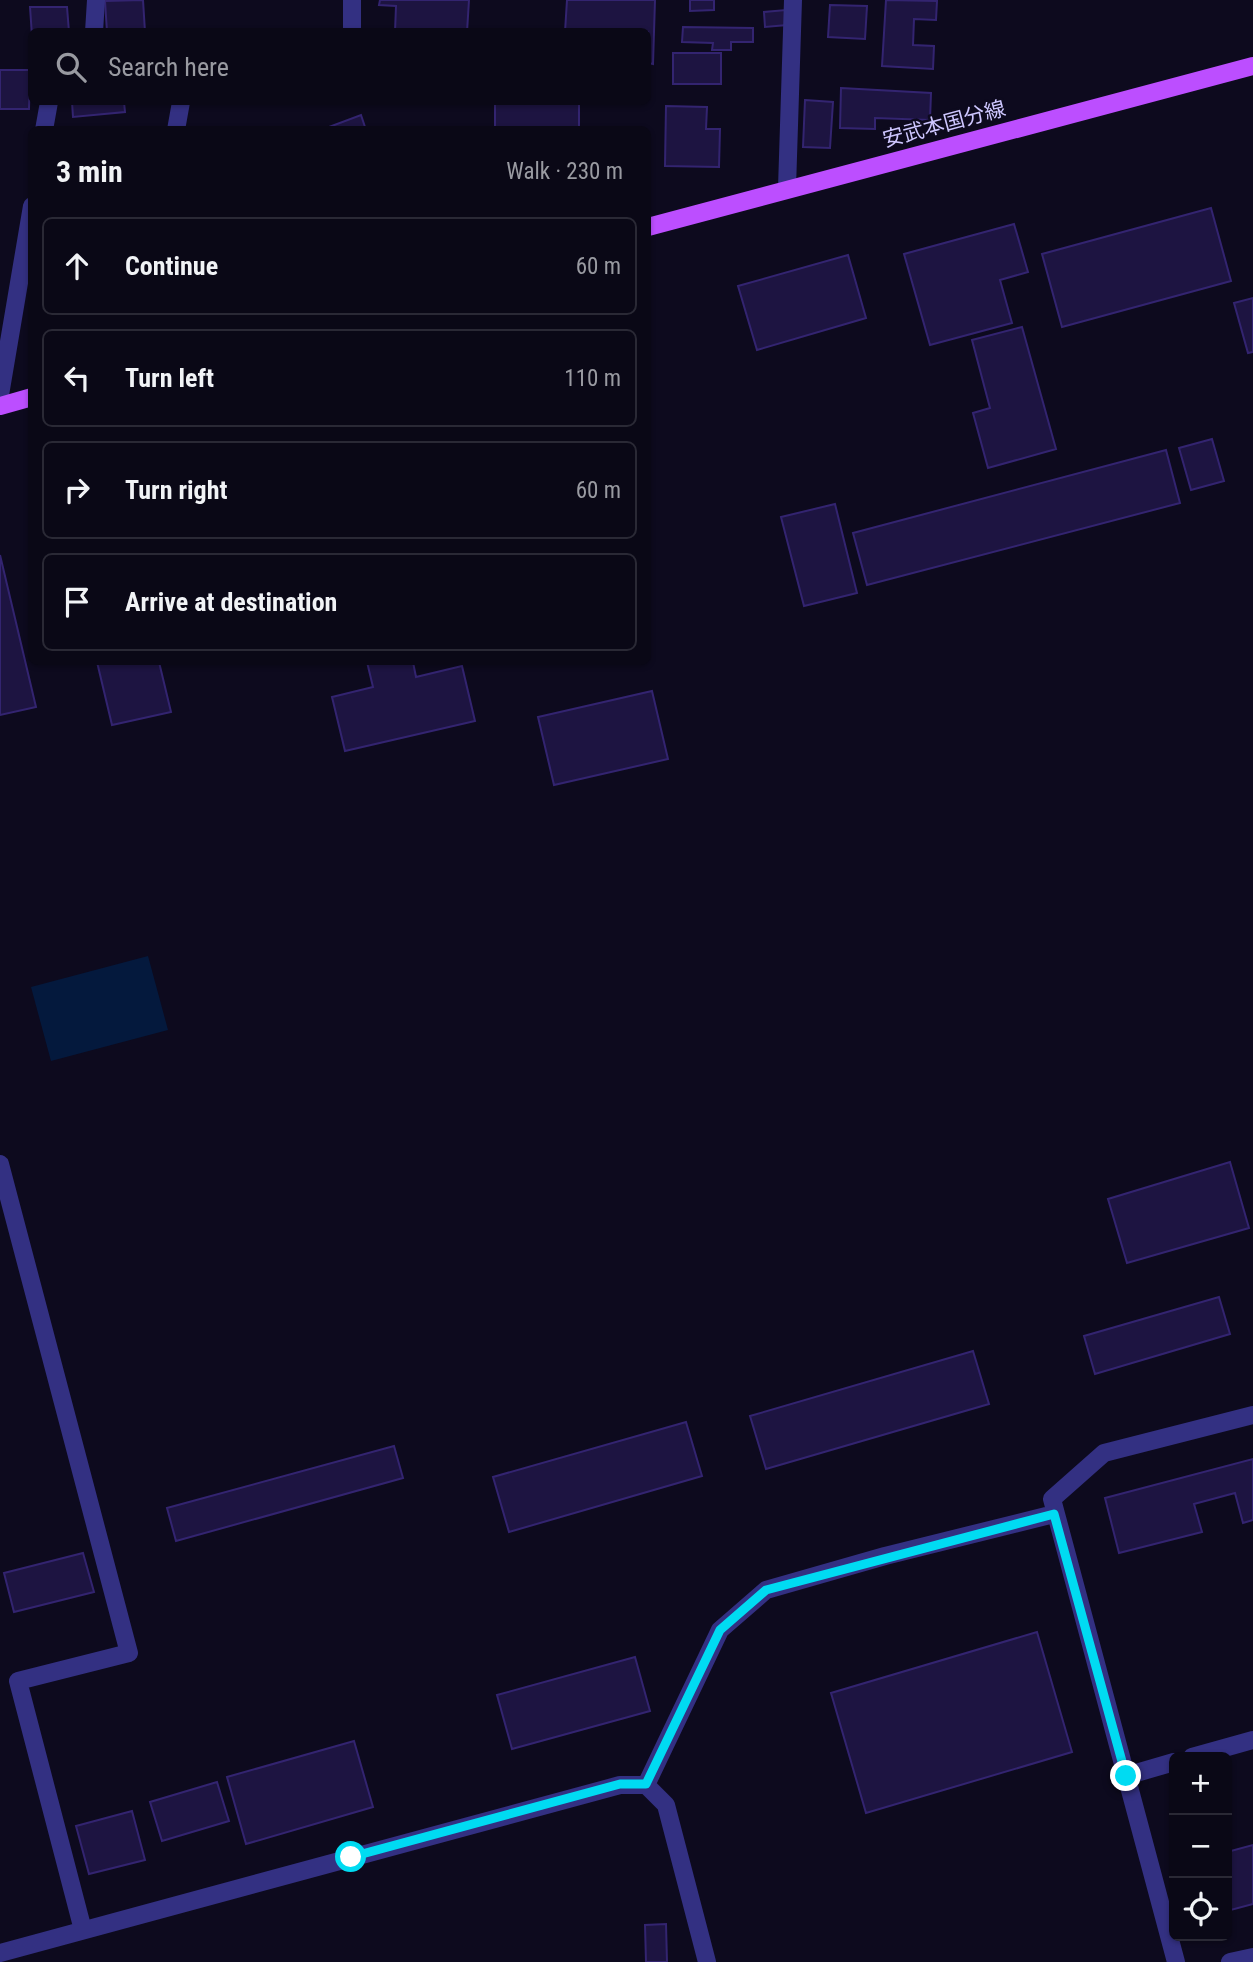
<!DOCTYPE html>
<html lang="en">
<head>
<meta charset="utf-8">
<style>
  body { margin:0; font-family:"Roboto Condensed","Noto Sans JP",sans-serif; background:#13111f; color:#f1f3f6 }
  .controls { position:absolute; right:21px; bottom:21px; display:grid; overflow:hidden; border-radius:10px; box-shadow:0 2px 5px #0004 }
  .controls button { width:63px; height:63px; display:grid; place-items:center; padding:0; border:0; border-bottom:2px solid #2a2935; background:#0a0816; color:#f1f3f6; font:35px sans-serif }
  .stop { position:absolute; width:21px; height:21px; margin:-16px; border:5px solid #00dbf2; border-radius:50%; background:#fff }
  .stop.end { background:#00dbf2; border-color:#fff; box-shadow:0 2px 7px #0008 }
  .list { margin:0; padding:0; list-style:none }
  h2 { display:flex; justify-content:space-between; align-items:center; height:91px; margin:0; padding:0 28px; font-size:30px }
  h2 small { font-size:23px; font-weight:400; color:#999aa1 }
  .list li { display:grid; grid-template-columns:46px 1fr auto; gap:21px; align-items:center; box-sizing:border-box; height:98px; margin:0 14px 14px; padding:0 14px; border:2px solid #2a2935; border-radius:10px }
  .list b { display:block; font-size:26px; white-space:nowrap }
  .list em { font-size:23px; font-style:normal; color:#999aa1 }
  .icon { flex:none; width:38px; height:38px; fill:none; stroke:currentColor; stroke-width:2; stroke-linecap:round; stroke-linejoin:round }
  .map { position:relative; flex:none; width:1253px; height:1962px; overflow:hidden }
  .search { position:absolute; background:#0a0816; box-shadow:0 2px 5px #0004; left:28px; top:28px; width:623px; height:77px; display:flex; align-items:center; gap:18px; box-sizing:border-box; padding:0 24px; border-radius:10px; color:#999aa1; font-size:26px }
  .panel { position:absolute; background:#0a0816; box-shadow:0 2px 5px #0004; left:28px; top:126px; width:623px; height:539px; border-radius:10px }
  .map>svg:first-child { display:block }
  .water { fill:#04193d }
  .building { fill:#1d1441; stroke:#332470; stroke-width:2 }
  .lines { fill:none; stroke-linecap:round; stroke-linejoin:round }
  .minor { stroke:#333082; stroke-width:18 }
  .major { stroke:#bc4eff; stroke-width:18 }
  .route { stroke:#00dbf2; stroke-width:9 }
  .labels { text-anchor:middle; stroke-width:5; stroke-linejoin:round; paint-order:stroke }
  .street-label { font-size:21px; fill:#cec7ff; stroke:#0d0a1e }
</style>
</head>
<body>
<div class="map">
<svg width="1253" height="1962" viewBox="0 0 1253 1962">
  <rect width="100%" height="100%" fill="#0d0a1e"/>
  <path class="water" d="M148 956 168 1030 51 1061 31 987Z"/>
  <path class="building" d="M143 0 145 32H107L105 1Z
    M380 0H469L467 32H395L396 6 379 5Z
    M567 0H655L653 64 648 63V32H565Z
    M690 0H714V10L690 11Z
    M886 0 937 1 936 20 914 19 913 45 934 46 933 69 882 66Z
    M830 5 867 6 865 39 828 37Z
    M30 7H67L69 32H32V36Z
    M786 10 787 25 765 27 764 12Z
    M683 27 753 28V42H731V50H712L713 43 682 42Z
    M673 53H721V84H673Z
    M0 70H30L29 109H0Z
    M841 88 931 93 930 120 875 118V129L840 128Z
    M805 100 833 102 830 148 803 147Z
    M72 102H124L125 112 73 117Z
    M495 103H579V130H495Z
    M666 106 707 107 706 129H720L719 167 665 166Z
    M361 115 366 130H321Z
    M1211 208 1231 281 1062 327 1042 254Z
    M1014 224 1028 272 1000 280 1012 323 930 345 904 254Z
    M848 255 866 318 757 350 738 286Z
    M1253 298V352L1248 353 1234 303Z
    M1022 327 1056 449 988 468 973 413 990 408 972 340Z
    M1212 439 1224 481 1191 490 1179 448Z
    M1166 450 1180 503 867 585 853 533Z
    M835 504 857 593 804 606 781 517Z
    M0 555 36 707 0 715Z
    M97 662H159L171 712 112 725Z
    M367 662H413L416 677 462 666 475 721 345 751 332 697 373 687Z
    M652 691 668 759 554 785 538 717Z
    M1230 1162 1249 1228 1127 1263 1108 1199Z
    M1219 1297 1230 1334 1095 1374 1084 1336Z
    M973 1351 989 1404 766 1469 750 1416Z
    M686 1422 702 1476 509 1532 493 1477Z
    M394 1446 403 1478 176 1541 167 1508Z
    M1253 1459V1520L1243 1523 1235 1493 1194 1504 1202 1532 1119 1553 1105 1498Z
    M83 1553 94 1592 14 1612 4 1573Z
    M1037 1632 1072 1752 866 1813 831 1693Z
    M635 1657 650 1711 512 1749 497 1695Z
    M354 1741 373 1807 246 1844 227 1777Z
    M217 1782 229 1821 162 1841 150 1802Z
    M132 1811 145 1860 89 1874 76 1826Z
    M1253 1845V1904L1227 1911V1852Z
    M666 1924 667 1962H646L645 1925Z"/>
  <g class="lines">
    <path class="minor" d="M352 0V32
      M94 32 96 0
      M44 130 49 102
      M176 130 181 102
      M787 188 793 0
      M0 395 32 206
      M0 1164 129 1653 18 1681 83 1930
      M1192 1757 1253 1740
      M1126 1776 1174 1762
      M646 1785 720 1630 766 1590 885 1556 1054 1514
      M0 1953 620 1785H646L666 1805 707 1962
      M1176 1962 1052 1499 1104 1453 1253 1415
      M1230 1962 1253 1957"/>
    <path class="major" d="M648 227 1253 66
      M0 406 32 397"/>
  </g>
  <g class="lines">
    <path class="route" d="M351 1857 620 1784H646L720 1630 766 1590 1054 1514 1126 1776"/>
  </g>
  <g class="labels">
    <g class="street-label">
      <text transform="translate(944 124) rotate(-15)" y="7">安武本国分線</text>
    </g>
  </g>
</svg>
<div class="controls">
<button>+</button>
<button>−</button>
<button><svg class="icon" aria-label="locate" viewBox="0 0 24 24"><circle cx="12" cy="12" r="6"/><path d="M12 2v4M12 18v4M2 12h4M18 12h4"/></svg></button>
</div>
<div class="stop" style="left:351px;top:1857px"></div>
<div class="stop end" style="left:1126px;top:1776px"></div>
<div class="search"><svg class="icon" aria-label="search" viewBox="0 0 24 24"><circle cx="10" cy="10" r="6"/><path d="M15 15l6 6"/></svg>Search here</div>
<section class="panel">
<h2>3 min<small>Walk · 230 m</small></h2>
<ul class="list">
<li><svg class="icon" aria-label="ahead" viewBox="0 0 24 24"><path d="M12 20V5M6 11l6-6 6 6"/></svg><div><b>Continue</b></div><em>60 m</em></li>
<li><svg class="icon" aria-label="left" viewBox="0 0 24 24"><path d="M17 20v-9H6M10 6l-5 5 5 5"/></svg><div><b>Turn left</b></div><em>110 m</em></li>
<li><svg class="icon" aria-label="right" viewBox="0 0 24 24"><path d="M7 20v-9h11M14 6l5 5-5 5"/></svg><div><b>Turn right</b></div><em>60 m</em></li>
<li><svg class="icon" aria-label="arrive" viewBox="0 0 24 24"><path d="M6 21V4h12l-3 4 3 4H6"/></svg><div><b>Arrive at destination</b></div></li>
</ul>
</section>
</div>
</body>
</html>
